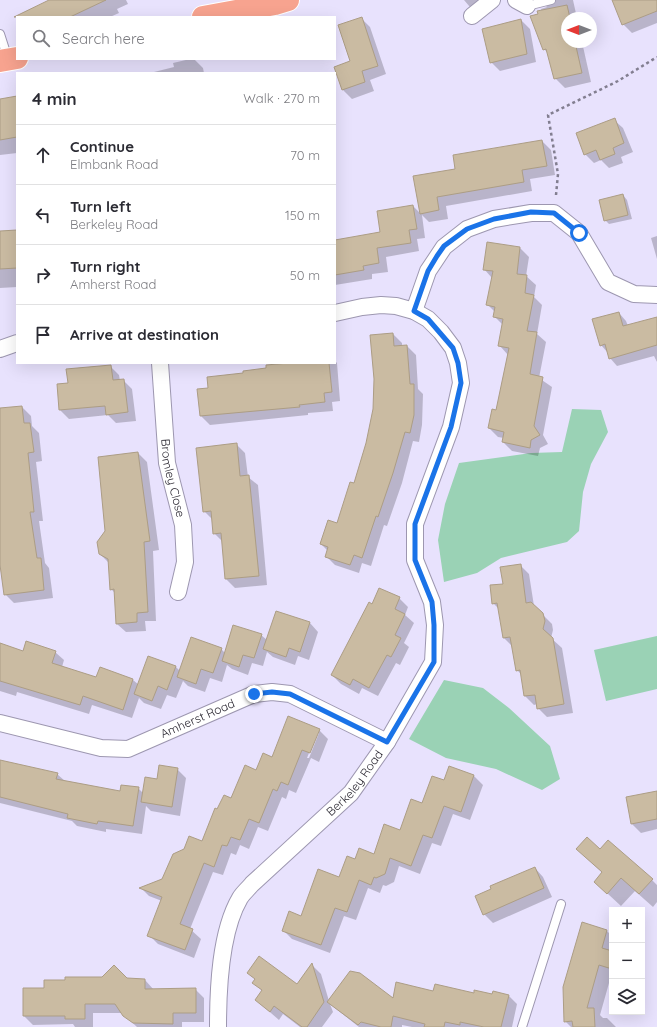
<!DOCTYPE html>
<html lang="en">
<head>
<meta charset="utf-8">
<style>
  body { margin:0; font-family:Quicksand,sans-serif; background:#f2f2f3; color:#2b2b33 }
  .controls { position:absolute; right:12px; bottom:12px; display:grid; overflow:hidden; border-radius:0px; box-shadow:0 4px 16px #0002 }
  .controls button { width:36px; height:36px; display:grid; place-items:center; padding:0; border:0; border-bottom:1px solid #e1e1e2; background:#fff; color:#2b2b33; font:20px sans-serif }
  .compass { position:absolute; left:561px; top:12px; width:36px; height:36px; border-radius:50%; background:#fff; box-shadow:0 4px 16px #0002; rotate:270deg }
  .stop { position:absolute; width:12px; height:12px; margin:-9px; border:3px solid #1a73e8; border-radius:50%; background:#fff }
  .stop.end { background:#1a73e8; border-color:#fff; box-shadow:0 1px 4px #0008 }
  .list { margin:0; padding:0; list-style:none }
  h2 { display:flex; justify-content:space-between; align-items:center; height:52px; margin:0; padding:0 16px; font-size:17px }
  h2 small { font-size:13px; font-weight:400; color:#7c7c81 }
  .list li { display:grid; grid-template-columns:26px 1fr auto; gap:12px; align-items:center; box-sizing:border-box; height:60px; padding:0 16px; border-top:1px solid #e1e1e2 }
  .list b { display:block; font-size:15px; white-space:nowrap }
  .list p { margin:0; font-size:13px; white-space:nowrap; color:#7c7c81 }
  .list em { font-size:13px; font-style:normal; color:#7c7c81 }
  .icon { flex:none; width:22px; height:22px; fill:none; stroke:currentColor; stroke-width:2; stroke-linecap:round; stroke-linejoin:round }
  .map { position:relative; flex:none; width:657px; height:1027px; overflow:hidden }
  .search { position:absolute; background:#fff; box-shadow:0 4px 16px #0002; left:16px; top:16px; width:320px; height:44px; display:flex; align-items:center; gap:10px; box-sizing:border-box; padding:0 14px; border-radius:0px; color:#7c7c81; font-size:15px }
  .panel { position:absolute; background:#fff; box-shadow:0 4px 16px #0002; left:16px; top:72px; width:320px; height:292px; border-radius:0px }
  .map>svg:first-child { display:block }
  .green { fill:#9ad2b5 }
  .shadow { fill:#0003; fill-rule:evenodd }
  .building { fill:#cabba2; stroke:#ac9d85 }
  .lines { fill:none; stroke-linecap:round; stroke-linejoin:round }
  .service-casing { stroke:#9d97b0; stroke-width:10 }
  .minor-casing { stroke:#9d97b0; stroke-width:18 }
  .primary-casing { stroke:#fff; stroke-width:24 }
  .path { stroke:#827e90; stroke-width:2.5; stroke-dasharray:3 3; stroke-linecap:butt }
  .service { stroke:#fff; stroke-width:8 }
  .minor { stroke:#fff; stroke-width:16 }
  .primary { stroke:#f7a38f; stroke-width:22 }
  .route { stroke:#1a73e8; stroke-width:5 }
  .labels { text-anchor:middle; stroke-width:3; stroke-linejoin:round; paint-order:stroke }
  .street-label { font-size:12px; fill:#2b2832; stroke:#fff }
</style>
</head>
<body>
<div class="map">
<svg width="657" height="1027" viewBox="0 0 657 1027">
  <rect width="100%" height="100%" fill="#e8e2fd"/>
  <path class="green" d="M572 409 601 410 608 432 591 464 583 492 579 531 567 542 501 558 477 573 444 582 438 540 445 504 459 463 531 453 562 452Z
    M657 636V689L606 701 594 650Z
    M444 680 483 688 509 708 550 746 560 779 542 790 496 769 446 758 409 739Z"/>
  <path class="shadow" d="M52 0H126L128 4 117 9 119 13 110 17H25Z
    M464 0H485L475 13Z
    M540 0H573L577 18H567V42H582L591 82 565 88 555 78 548 53 544 49 539 15 542 12 541 9 547 7Z
    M619 0H657V23L632 33 623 24Z
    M361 18 370 27 386 74 370 80 374 91 352 99 343 90 336 67 352 62Z
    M521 20 530 29 536 62 500 71 491 62Z
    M190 59H194L203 68 204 73H150L174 67 173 63Z
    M17 97V153L0 155V102Z
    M614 120 623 128 633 152 621 157 623 163 609 168 601 160 594 163 585 154Z
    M542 141 551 150 555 175 530 179 532 191 446 206 448 219 429 222 422 215 425 238 417 239 419 251 386 257 388 272 372 274V279L335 285V241L381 233 413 206 420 213 456 169Z
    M623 195 627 200 632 219 609 224 605 220Z
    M17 231V287L0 288V232Z
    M657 236V259L651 238Z
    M487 243 520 248 529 257 526 276 536 285 534 297 542 305 537 334 546 342 539 378 552 387 543 435 548 444 540 448 538 456 512 451 503 442 504 438 498 437 489 428 496 411 508 355 500 346 503 325 494 316 495 312 487 304 492 278 484 269Z
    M619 313 626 321 628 326 657 318V362L654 356 617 366 610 358 608 353 601 345Z
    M393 334 402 343V347L407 346 416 355 418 389 423 394 422 425 419 442 413 441 402 483 387 526 384 525 371 566 362 563 359 573 335 565 326 556 328 551 321 544 337 524 354 484 367 443Z
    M335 361 337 363 340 401 332 402 333 411 308 413V415L210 425 201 416 209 389 245 374 299 363H335Z
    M110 366 119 375 120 381 123 380 132 389 136 421 116 423 108 415 69 419 60 410 58 385 69 384Z
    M22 407 31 416 32 426 39 433 42 461 36 462 43 521H39L45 563 49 568 53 598 14 603 5 594 0 558V409Z
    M236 444 245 453 248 477 258 485 267 585 235 588 226 579 223 542 214 533 213 520 204 511Z
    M138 453 147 462 159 550 153 551 156 621H145L146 631 126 632 117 624 115 593 111 589 109 563 100 554 106 531Z
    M520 565 529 574 534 606 552 624 553 630 551 638 562 648 573 713 547 717 538 708 537 704 534 705 525 696 522 675 517 670 513 647 504 638 499 609 493 603 504 585Z
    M399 598 408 607 405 615 414 623 404 643 409 647 400 665 396 663 378 696 362 688 359 694 341 684 332 675 372 605Z
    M310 623 318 632 309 660 298 656 295 665 273 657 267 652 263 666 252 663 248 675 232 669 227 665 222 682 210 678 205 692 188 686 183 681 176 698 167 695 161 709 144 703 139 698 132 718 92 705 89 714 17 692 16 696 0 691V645L24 653 55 652 64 660 62 667 97 678 100 668 133 680 139 685 176 667 181 672 221 649 225 653 261 635 267 640Z
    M319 730 328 739 319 762 311 758 296 793 289 790 286 799 282 797 268 831 258 827 249 849 240 845 236 855 231 853 223 875 213 872 190 929 201 939 194 958 158 944 149 935 162 901 149 896 141 888 163 879 202 843 218 811 257 771 273 758ZM317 733H319L309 758H307Z
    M0 761 57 774 65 781 121 792 138 788 143 793 158 780 177 769 186 778 180 816 151 811 146 806 142 834 106 829V832L77 826 72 821 0 803Z
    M450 767 474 776 483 785 470 820 453 814 441 846 432 843 420 874 399 866 394 882 386 886 383 885 380 893 368 888 356 920 344 916 330 953 292 939 283 930 302 917 355 861 374 855 400 831 445 782Z
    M657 792V829L641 833 632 824Z
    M577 849 600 850 652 880 657 885V902L653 907 635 891 621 906 595 882 603 873Z
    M535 868 543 877 552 897 493 923 484 914Z
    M607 931 612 936V977L611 976 600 1015 603 1018H607L616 1027H571L565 1021Z
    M312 965 321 974 329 1001 394 999 434 992 508 995 517 1004 512 1027H412L402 1025V1027H359L330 1004 333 1012 322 1027H300L283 1014 279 1020 256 1000 262 991 254 982 256 980 248 972 297 986Z
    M127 979 145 980 154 990 195 989 204 998V1022H182V1027H137L122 1013H93V1027H75L73 1024 33 1025 24 1016 45 988Z"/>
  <path class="building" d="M49 0H106L70 17H14Z
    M612 0H657V11L622 25Z
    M567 5 570 18H567V42H575L582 73 554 79 546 49 543 50 530 16 538 14 537 11Z
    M362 17 378 66 362 71 365 82 342 90 334 67 350 61 338 25Z
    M521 19 527 54 490 63 482 29Z
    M17 96V137L0 140V99Z
    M615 118 624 143 613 148 615 154 600 160 596 150 584 155 576 133Z
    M542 140 547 166 522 170 524 182 437 197 439 210 420 214 413 176 455 169 453 155Z
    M623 194 628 215 604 221 599 200Z
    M413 205 417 229 409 230 411 243 377 248 379 263 363 266 364 270 335 275V240L380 232 377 211Z
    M17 230V268L0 269V231Z
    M487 242 520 247 517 274 527 275 525 293 534 295 527 331 537 332 530 374 543 377 534 426 540 435 531 440 530 448 502 442 504 432 488 428 492 409 496 410 509 348 498 346 503 319 493 317 495 307 486 305 493 271 483 270Z
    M619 312 623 326 657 317V345L609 359 605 344 600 346 592 319Z
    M393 333 394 346 407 345 410 384H414V415L410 433 405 432 393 473 378 517 376 516 362 558 354 555 350 565 325 557 328 547 320 544 328 520 337 523 350 482 354 483 366 443 373 409 374 379 370 335Z
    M289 363H329L332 392 324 393 325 402 299 405 300 407 200 416 197 389 208 388 207 377 243 373V371L266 368V365Z
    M111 365 113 380 124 379 128 412 106 415 105 406 59 410 57 384 68 383 66 369Z
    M22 406 24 423H30L34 452 28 453 34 512H30L37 558H41L44 590 4 595 0 565V408Z
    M237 443 240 476 249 475 259 576 225 579 221 533 213 534 211 511 203 512 196 448Z
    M138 452 150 541 144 542 148 612 137 613V622L116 624 114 589 110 590 108 559 99 554 97 542 105 531 98 457Z
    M521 564 526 603 531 602 543 613 545 621 543 629 553 638 564 704 537 709 535 695 524 696 520 670 516 671 510 637 503 638 497 603 492 604 490 585 503 584 500 567Z
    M379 588 400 597 395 609 405 614 395 635 401 638 391 657 387 655 369 688 353 679 350 685 331 675 369 602 372 604Z
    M276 611 310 622 300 652 289 648 286 657 263 649Z
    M233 625 262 634 254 658 243 655 239 667 222 661Z
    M191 637 222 648 213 673 201 669 196 684 177 677Z
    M26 641 56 651 52 663 96 677 100 667 133 679 123 710 83 696 80 705 0 681V643L23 651Z
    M148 656 176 666 167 690 158 686 152 701 134 694Z
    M288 716 320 729 310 753 302 750 288 785 281 782 277 791 273 789 259 823 249 819 240 840 231 837 227 846 222 845 214 867 204 863 180 924 193 929 185 950 147 936 162 897 139 888 162 879 173 854 184 849 189 836 202 841 215 808 217 809 224 795 231 798 245 765 256 770 263 753 272 757Z
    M0 760 58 773 56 779 120 791 121 785 139 787 133 826 98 821 97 824 67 818 68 814 0 797Z
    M159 765 178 768 172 807 141 802 145 777 157 779Z
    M449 766 474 775 461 812 444 806 432 838 423 835 411 866 390 858 385 874 376 878 374 877 371 885 359 880 347 912 335 908 321 945 282 931 289 911 301 916 318 869 339 877 347 856 355 859 359 848 374 854 384 824 400 830 411 799 422 803 432 776 444 780Z
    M657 791V819L631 824 626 797Z
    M587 837 600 849 608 840 653 879 639 894 621 878 607 894 594 882 602 872 576 849Z
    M535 867 544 888 483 915 475 896 491 889 490 886Z
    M582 922 607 930 602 948 612 951V969L599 965 587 1008H594L595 1027H573L572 1021 564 1022 563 987Z
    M259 956 297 984 312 963 324 1002 307 1027H302L274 1006 270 1012 255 1000 262 990 252 983 255 979 247 973Z
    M114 965 127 978 145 979V989L196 988V1013H173V1024L133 1023 123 1016 115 1004H85V1019H65V1016H23V988H44V980H65V977H102Z
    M350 971 360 973 393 998 396 982 433 991 435 984 474 993V990L492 994 493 991 509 995 501 1027H484L460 1022V1025L445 1022 444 1027H424L425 1024 393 1016 391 1027H381L361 1022 358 1025 327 1002Z"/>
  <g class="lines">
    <g class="service-casing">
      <path id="service" d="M527 6 551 0
        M0 34 8 59
        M522 1027 561 904"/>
    </g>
    <g class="minor-casing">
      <g id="minor">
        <path d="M516 0 527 6"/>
        <path d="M472 16 492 0"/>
        <path d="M414 311 428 271 444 247 467 229 494 219 531 213H554L579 233 608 282 634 294 657 295"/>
        <path d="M0 349 17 343"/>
        <path id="s1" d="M160 363 167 463 183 525 185 562 178 592"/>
        <path id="s2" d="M0 723 101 748 128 749 254 694 272 692 290 694 387 742"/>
        <path id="s3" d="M218 1027C218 989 220 932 240 898 243 893 248 889 252 884L351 793 387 742 433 662 435 625 432 602 415 560V524L451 427 461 383 458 363 453 348 441 332 428 319 414 311 396 306 381 305 362 307 335 313"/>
      </g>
    </g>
    <g class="primary-casing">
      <path id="primary" d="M203 17 275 4 288 0
        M0 61 17 58"/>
    </g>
    <path class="path" d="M556 195 558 174 548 115 618 81 657 57"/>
    <use href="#service" class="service"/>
    <use href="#minor" class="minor"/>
    <use href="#primary" class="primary"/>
  </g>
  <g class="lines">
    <path class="route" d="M254 694 272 692 290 694 387 742 434 662V625L432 602 415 560V524L451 427 461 383 458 363 453 348 428 319 414 311 428 271 437 256 444 246 467 229 494 219 531 212 554 213 579 233"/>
  </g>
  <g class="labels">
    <g class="street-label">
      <text dy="4" stroke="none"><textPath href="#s1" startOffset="116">Bromley Close</textPath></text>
      <text dy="4" stroke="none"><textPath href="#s2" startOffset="207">Amherst Road</textPath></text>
      <text dy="4" stroke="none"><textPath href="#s3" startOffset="295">Berkeley Road</textPath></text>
    </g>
  </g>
</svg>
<div class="controls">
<button>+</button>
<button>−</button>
<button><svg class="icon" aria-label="layers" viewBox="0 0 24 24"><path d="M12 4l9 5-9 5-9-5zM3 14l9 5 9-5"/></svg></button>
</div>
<svg class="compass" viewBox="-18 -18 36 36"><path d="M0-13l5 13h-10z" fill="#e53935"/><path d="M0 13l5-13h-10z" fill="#7c7c81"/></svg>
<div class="stop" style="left:579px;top:233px"></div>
<div class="stop end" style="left:254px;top:694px"></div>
<div class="search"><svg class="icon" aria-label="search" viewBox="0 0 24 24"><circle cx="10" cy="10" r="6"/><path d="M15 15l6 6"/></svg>Search here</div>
<section class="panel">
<h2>4 min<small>Walk · 270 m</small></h2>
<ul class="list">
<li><svg class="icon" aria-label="ahead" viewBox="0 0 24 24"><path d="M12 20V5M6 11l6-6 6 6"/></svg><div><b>Continue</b><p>Elmbank Road</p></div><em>70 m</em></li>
<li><svg class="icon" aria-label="left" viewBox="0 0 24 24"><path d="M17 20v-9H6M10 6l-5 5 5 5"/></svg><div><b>Turn left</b><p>Berkeley Road</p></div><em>150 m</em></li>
<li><svg class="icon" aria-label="right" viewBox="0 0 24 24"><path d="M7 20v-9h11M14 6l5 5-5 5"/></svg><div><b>Turn right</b><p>Amherst Road</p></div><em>50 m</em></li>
<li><svg class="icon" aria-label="arrive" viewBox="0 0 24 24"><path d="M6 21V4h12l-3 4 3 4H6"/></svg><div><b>Arrive at destination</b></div></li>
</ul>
</section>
</div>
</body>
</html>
